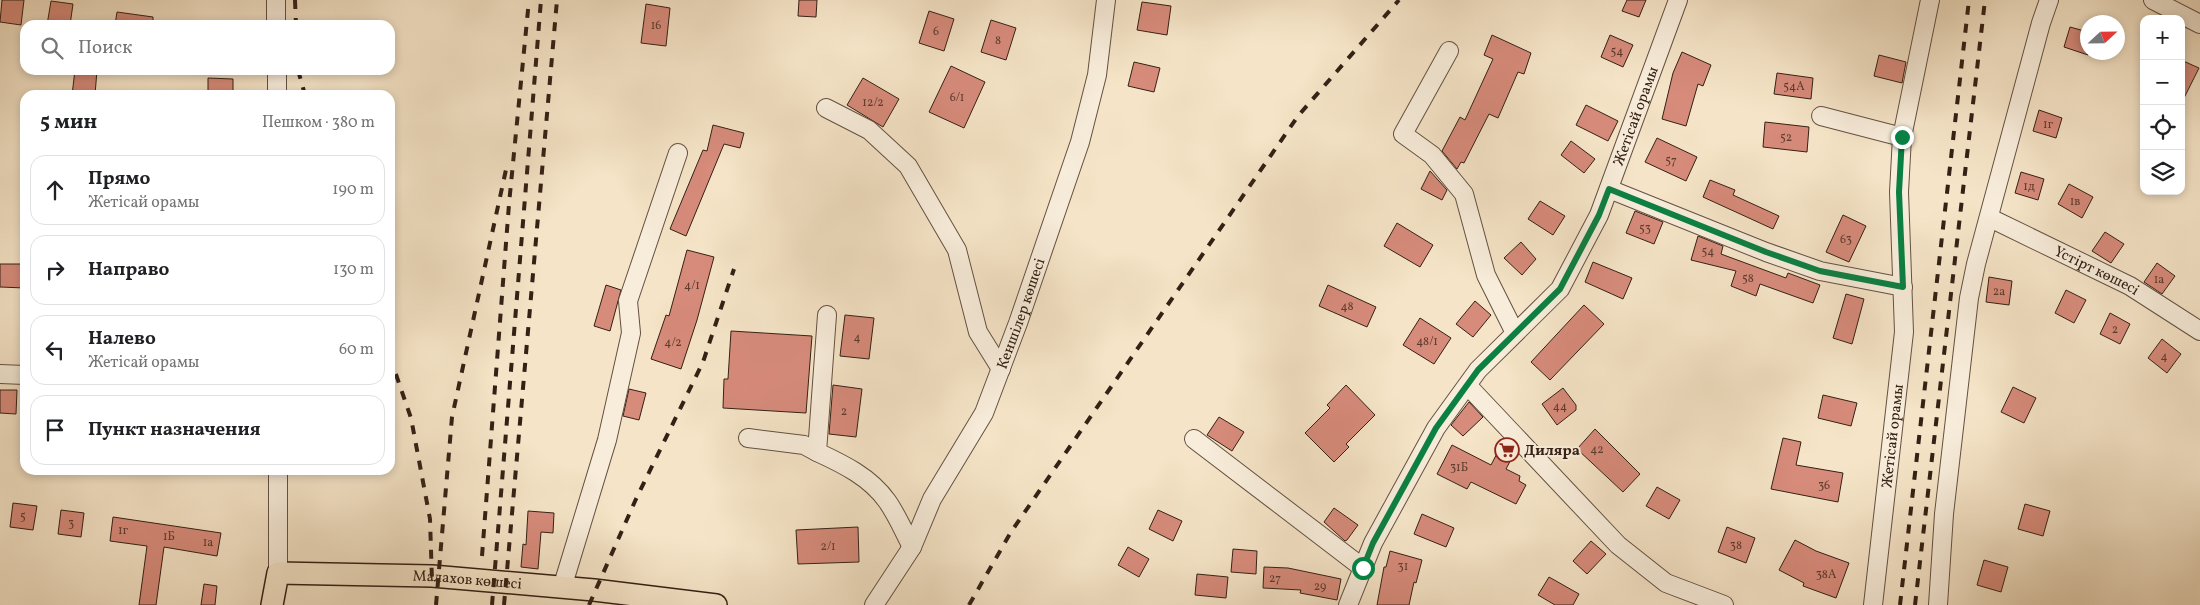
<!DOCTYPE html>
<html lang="ru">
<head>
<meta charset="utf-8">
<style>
  body { margin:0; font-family:Vollkorn,serif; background:#f6f6f6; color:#202124 }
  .controls { position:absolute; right:15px; top:15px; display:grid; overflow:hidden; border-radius:10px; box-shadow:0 2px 8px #0003 }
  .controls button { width:45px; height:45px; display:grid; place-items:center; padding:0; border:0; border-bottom:1px solid #e0e0e0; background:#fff; color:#202124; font:25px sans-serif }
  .compass { position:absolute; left:2080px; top:15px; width:45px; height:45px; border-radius:50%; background:#fff; box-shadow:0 2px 8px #0003; rotate:68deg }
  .stop { position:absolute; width:15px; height:15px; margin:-11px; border:4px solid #0b8043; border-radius:50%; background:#fff }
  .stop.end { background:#0b8043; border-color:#fff; box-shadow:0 1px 5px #0008 }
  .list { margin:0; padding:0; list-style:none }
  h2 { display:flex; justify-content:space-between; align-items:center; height:65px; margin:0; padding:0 20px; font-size:21px }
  h2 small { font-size:16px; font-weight:400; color:#757577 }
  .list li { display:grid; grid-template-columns:32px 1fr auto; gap:15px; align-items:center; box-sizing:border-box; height:70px; margin:0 10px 10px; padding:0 10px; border:1px solid #e0e0e0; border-radius:15px }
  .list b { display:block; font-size:19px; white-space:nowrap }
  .list p { margin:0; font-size:16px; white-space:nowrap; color:#757577 }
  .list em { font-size:16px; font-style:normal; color:#757577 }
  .icon { flex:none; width:28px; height:28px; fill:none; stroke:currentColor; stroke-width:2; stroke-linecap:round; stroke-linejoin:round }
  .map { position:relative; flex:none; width:2200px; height:605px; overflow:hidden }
  .search { position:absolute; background:#fff; box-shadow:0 2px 8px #0003; left:20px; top:20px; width:375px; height:55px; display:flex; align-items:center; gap:12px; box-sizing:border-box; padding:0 18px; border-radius:15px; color:#757577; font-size:19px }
  .panel { position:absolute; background:#fff; box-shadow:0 2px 8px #0003; left:20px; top:90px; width:375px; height:385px; border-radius:15px }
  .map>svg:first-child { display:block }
  .building { fill:#d78b7b; stroke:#342015 }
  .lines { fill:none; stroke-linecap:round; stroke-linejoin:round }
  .minor-casing { stroke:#645142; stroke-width:20 }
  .major-casing { stroke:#342015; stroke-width:24 }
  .minor { stroke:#f8eddb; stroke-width:18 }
  .major { stroke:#f5e4c7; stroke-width:21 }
  .rail { stroke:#342015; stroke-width:4; stroke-dasharray:9 9; stroke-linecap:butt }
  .route { stroke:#0b8043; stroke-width:6 }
  .labels { text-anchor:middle; stroke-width:4; stroke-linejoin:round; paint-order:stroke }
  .number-label { font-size:12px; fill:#5d3b2e }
  .street-label { font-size:15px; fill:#342015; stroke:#f8eddb }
  .poi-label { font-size:15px; font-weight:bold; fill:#342015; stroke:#f8eddb; text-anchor:start }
</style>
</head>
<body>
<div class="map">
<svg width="2200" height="605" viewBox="0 0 2200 605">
  <rect width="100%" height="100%" fill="#f5e4c7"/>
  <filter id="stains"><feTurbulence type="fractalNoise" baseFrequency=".004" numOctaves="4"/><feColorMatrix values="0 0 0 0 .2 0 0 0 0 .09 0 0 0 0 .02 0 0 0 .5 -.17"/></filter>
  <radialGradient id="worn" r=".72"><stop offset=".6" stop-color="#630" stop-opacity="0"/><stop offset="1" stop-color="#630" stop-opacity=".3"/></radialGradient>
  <path class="building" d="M2 0H24L21 25 0 22Z
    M799 0H817L816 17 798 16Z
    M1627 0H1646L1639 17 1622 11Z
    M51 1 73 4 70 25H47Z
    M1142 2 1171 6 1167 35 1137 30Z
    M646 4 670 8 666 46 641 43Z
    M929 11 954 19 944 51 919 43Z
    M117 12 153 17V25H115Z
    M991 20 1016 28 1006 60 981 52Z
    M2070 27 2088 32V55L2064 47Z
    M1492 35 1531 53 1524 74 1518 72 1498 118 1489 114 1464 163 1461 162 1457 169 1442 151 1460 117 1465 120 1493 59 1484 55Z
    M1610 35 1633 45 1623 67 1601 57Z
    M1682 52 1711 65 1703 86 1698 84 1686 126 1662 119 1673 73Z
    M1879 55 1906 62 1902 83 1874 76Z
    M2181 60 2199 68 2181 104Z
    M1134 62 1160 68 1154 92 1128 86Z
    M951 66 985 82 964 128 929 112Z
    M75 70H97L95 95H72Z
    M1777 73 1813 78 1811 99 1774 94Z
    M208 78 233 79V95H208Z
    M863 78 899 99 883 127 847 105Z
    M1586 105 1618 121 1608 141 1576 125Z
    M2039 110 2062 118 2056 138 2033 131Z
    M1765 122 1809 127 1807 152 1763 147Z
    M713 125 744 133 740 148 724 144 686 236 670 229 703 150 707 151Z
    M1657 138 1697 157 1686 181 1645 162Z
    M1571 141 1595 159 1584 173 1561 155Z
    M1430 171 1447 190 1442 200 1421 189Z
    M2021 172 2044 179 2038 200 2015 193Z
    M1710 180 1735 190 1733 195 1779 216 1773 229 1703 197Z
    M2069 184 2093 197 2082 218 2058 204Z
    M1540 201 1565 216 1553 235 1528 219Z
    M1635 211 1663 222 1654 244 1626 233Z
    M1843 215 1866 226 1849 262 1826 252Z
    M1397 223 1433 245 1420 267 1384 246Z
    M2105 232 2124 244 2111 263 2092 251Z
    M1698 236 1723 246 1721 254 1786 278 1788 273 1820 285 1813 303 1760 284 1756 296 1731 286 1736 271 1691 260Z
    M1521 242 1536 259 1522 275 1504 258Z
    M687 250 714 257 697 320 681 369 651 359 666 315 669 316Z
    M1593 262 1632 278 1623 299 1585 282Z
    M2157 263 2175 276 2162 294 2144 282Z
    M0 264H25V288L0 287Z
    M1989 277 2012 281 2009 305 1986 302Z
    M606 285 621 290 610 331 594 326Z
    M1328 285 1376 307 1367 327 1319 306Z
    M2066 290 2086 300 2074 323 2055 313Z
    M1846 294 1864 299 1852 344 1833 338Z
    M1475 301 1491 315 1473 337 1456 324Z
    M1584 305 1604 324 1550 380 1531 362Z
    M2110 313 2130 324 2120 344 2100 334Z
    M845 315 874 318 869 359 840 356Z
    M1420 318 1451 338 1434 364 1403 345Z
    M731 331 812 336 806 413 723 408 724 379H728Z
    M2162 339 2181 354 2167 373 2148 358Z
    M833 385 862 389 856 437 829 434Z
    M1346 385 1375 415 1346 444 1349 447 1334 462 1305 433 1330 408 1327 405Z
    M2013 387 2036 398 2024 423 2001 412Z
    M1563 388 1576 405V410L1557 425 1542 404Z
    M629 389 646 393 639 420 623 416Z
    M0 390H17L16 414 0 413Z
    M1823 395 1857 403 1851 426 1818 418Z
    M1469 402 1483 417 1463 436 1451 425Z
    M1219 417 1244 432 1232 451 1207 435Z
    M1595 429 1640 474 1623 492 1577 449Z
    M1783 438 1801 442 1796 465 1843 473 1838 502 1771 489Z
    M1504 440 1515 452 1506 469 1520 476 1519 481 1526 485 1516 504 1471 482 1467 489 1437 474 1452 445 1491 465Z
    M1657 487 1680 500 1669 519 1646 506Z
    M13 503 37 506 33 530 10 527Z
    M2025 504 2050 511 2043 536 2018 529Z
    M1334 508 1358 525 1347 540 1345 541 1324 522Z
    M61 510 84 513 81 537 58 534Z
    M1158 510 1182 521 1173 541 1149 529Z
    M528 511 554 513 553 533 541 532 538 569 521 567 523 544 526 545Z
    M1422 514 1454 528 1446 547 1414 534Z
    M113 517 221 533 217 556 164 547 156 605H139L147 546 110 541Z
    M858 527 859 562 798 564 796 530Z
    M1727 527 1755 538 1746 563 1718 552Z
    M1795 540 1816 551 1849 563 1836 598 1803 586 1804 583 1779 570Z
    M1591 541 1606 554 1587 574 1573 561Z
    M1128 547 1149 559 1139 577 1118 565Z
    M1233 549 1257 551 1256 574 1231 572Z
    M1390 551 1422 560 1416 583 1414 582 1409 605H1377L1384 567H1386Z
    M1984 560 2008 567 2001 592 1977 585Z
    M1264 567 1288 568 1341 579 1337 600 1300 593 1301 590 1263 588Z
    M1197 574 1228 577 1226 598 1195 595Z
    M1549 577 1579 594 1573 605H1555L1538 595Z
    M204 584 217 586 215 605H201Z"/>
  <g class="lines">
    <g class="minor-casing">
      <g id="minor">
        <path d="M276 0V25"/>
        <path d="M2153 0 2200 24"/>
        <path d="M1449 51 1403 134 1432 155 1464 194 1486 275 1515 333"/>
        <path d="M277 70V95"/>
        <path d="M826 108 869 130 908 166 957 250 978 332 1001 369"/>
        <path d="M1821 116 1902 137"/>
        <path d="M1609 189 1766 252 1820 271 1903 287"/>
        <path id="s1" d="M1990 218 2130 286 2200 331"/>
        <path d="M827 315 817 452C843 464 870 477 887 501 897 515 904 532 912 547"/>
        <path d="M0 374 25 375"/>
        <path d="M1468 386 1618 545 1666 583 1724 605"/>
        <path d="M748 438 804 445 817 452"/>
        <path d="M1194 439 1363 568"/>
        <path d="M278 573V470"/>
        <path d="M562 588 607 440 631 333 628 301 678 153"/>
        <path id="s2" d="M874 605 912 547 932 499 984 413 1018 323 1080 142 1097 75 1106 0"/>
        <path id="s3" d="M1348 605 1373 543 1436 428 1478 370 1560 289 1599 215 1678 0"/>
        <path id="s4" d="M1873 605 1904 332 1899 192 1902 137 1930 0"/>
        <path d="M1938 605 1944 514 1969 298 1976 264 2041 23 2049 0"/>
      </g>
    </g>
    <g class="major-casing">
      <g id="major">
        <path id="s5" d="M272 605 278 573 432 576 594 590 716 605"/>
      </g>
    </g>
    <use href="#minor" class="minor"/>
    <use href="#major" class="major"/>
    <path class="rail" d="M295 0 296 25
      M298 70 305 95
      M390 357 411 418 430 519 432 581
      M482 556 509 204 529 0
      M436 605 452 417 507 165
      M492 605 541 0
      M504 605 557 0
      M589 605 636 499 703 362 734 269
      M969 605 1011 532 1298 116 1399 0
      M1900 605 1969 0
      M1915 605 1985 0"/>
  </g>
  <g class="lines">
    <path class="route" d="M1363 568 1373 543 1436 428 1478 370 1560 289 1599 215 1609 189 1766 252 1820 271 1903 287 1899 192 1902 137"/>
  </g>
  <defs>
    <g id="supermarket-ring" transform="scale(1.25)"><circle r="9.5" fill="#f8eddb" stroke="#8f2418" stroke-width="1.5"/><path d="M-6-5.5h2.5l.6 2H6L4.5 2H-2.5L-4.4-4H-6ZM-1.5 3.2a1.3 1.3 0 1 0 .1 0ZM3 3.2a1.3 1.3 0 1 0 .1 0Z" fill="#8f2418"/></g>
  </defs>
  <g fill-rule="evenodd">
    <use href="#supermarket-ring" x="1507" y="450"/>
  </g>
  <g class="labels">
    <g class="number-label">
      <text x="656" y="29">16</text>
      <text x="936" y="35">6</text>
      <text x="998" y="44">8</text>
      <text x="1617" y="55">54</text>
      <text x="1794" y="90">54А</text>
      <text x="957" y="101">6/1</text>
      <text x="873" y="106">12/2</text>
      <text x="2048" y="128">1г</text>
      <text x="1786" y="141">52</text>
      <text x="1671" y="164">57</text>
      <text x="2029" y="190">1д</text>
      <text x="2075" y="205">1в</text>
      <text x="1645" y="232">53</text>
      <text x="1846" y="243">63</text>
      <text x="1708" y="255">54</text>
      <text x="1748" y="282">58</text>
      <text x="2159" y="283">1а</text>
      <text x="692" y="289">4/1</text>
      <text x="1999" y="295">2а</text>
      <text x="1347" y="310">48</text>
      <text x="2115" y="333">2</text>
      <text x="857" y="341">4</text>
      <text x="1427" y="345">48/1</text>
      <text x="673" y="346">4/2</text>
      <text x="2164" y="360">4</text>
      <text x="1560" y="410">44</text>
      <text x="844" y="415">2</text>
      <text x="1597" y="453">42</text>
      <text x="1459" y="471">31Б</text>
      <text x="1824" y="489">36</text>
      <text x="23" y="520">5</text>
      <text x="71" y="527">3</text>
      <text x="123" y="534">1г</text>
      <text x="169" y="540">1Б</text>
      <text x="208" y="546">1а</text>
      <text x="1736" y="549">38</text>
      <text x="828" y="550">2/1</text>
      <text x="1403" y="570">31</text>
      <text x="1826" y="578">38А</text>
      <text x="1275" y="582">27</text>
      <text x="1320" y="590">29</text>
    </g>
    <g class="street-label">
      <text dy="5" stroke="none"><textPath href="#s3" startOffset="574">Жетісай орамы</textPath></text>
      <text dy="5" stroke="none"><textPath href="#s1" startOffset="119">Үстірт көшесі</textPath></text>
      <text dy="5" stroke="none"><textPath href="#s2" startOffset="328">Кеншілер көшесі</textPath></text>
      <text dy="5" stroke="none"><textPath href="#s4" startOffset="170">Жетісай орамы</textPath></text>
      <text dy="5" stroke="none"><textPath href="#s5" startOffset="222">Малахов көшесі</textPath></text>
    </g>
    <g class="poi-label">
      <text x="1524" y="455">Диляра</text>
    </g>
  </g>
  <rect width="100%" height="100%" filter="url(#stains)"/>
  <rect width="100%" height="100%" fill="url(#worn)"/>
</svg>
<div class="controls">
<button>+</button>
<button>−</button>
<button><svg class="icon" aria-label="locate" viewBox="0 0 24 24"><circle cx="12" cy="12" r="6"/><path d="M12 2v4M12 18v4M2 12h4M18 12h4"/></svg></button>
<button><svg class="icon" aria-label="layers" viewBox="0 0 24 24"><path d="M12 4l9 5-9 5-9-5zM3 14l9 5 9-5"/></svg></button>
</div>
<svg class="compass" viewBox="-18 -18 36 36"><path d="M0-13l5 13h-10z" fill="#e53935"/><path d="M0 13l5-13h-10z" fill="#757577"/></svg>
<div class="stop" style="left:1363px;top:568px"></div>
<div class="stop end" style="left:1902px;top:137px"></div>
<div class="search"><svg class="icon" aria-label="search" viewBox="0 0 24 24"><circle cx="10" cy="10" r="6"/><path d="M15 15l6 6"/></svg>Поиск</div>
<section class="panel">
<h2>5 мин<small>Пешком · 380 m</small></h2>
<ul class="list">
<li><svg class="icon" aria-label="ahead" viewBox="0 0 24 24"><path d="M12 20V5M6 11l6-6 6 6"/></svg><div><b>Прямо</b><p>Жетісай орамы</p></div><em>190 m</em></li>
<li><svg class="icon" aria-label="right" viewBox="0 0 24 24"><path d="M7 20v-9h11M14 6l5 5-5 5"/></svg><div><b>Направо</b></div><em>130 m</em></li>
<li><svg class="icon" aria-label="left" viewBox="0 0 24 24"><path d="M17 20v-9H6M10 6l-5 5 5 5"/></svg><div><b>Налево</b><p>Жетісай орамы</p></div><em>60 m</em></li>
<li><svg class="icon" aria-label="arrive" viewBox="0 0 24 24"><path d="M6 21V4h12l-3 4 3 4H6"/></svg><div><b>Пункт назначения</b></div></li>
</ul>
</section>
</div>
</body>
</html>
